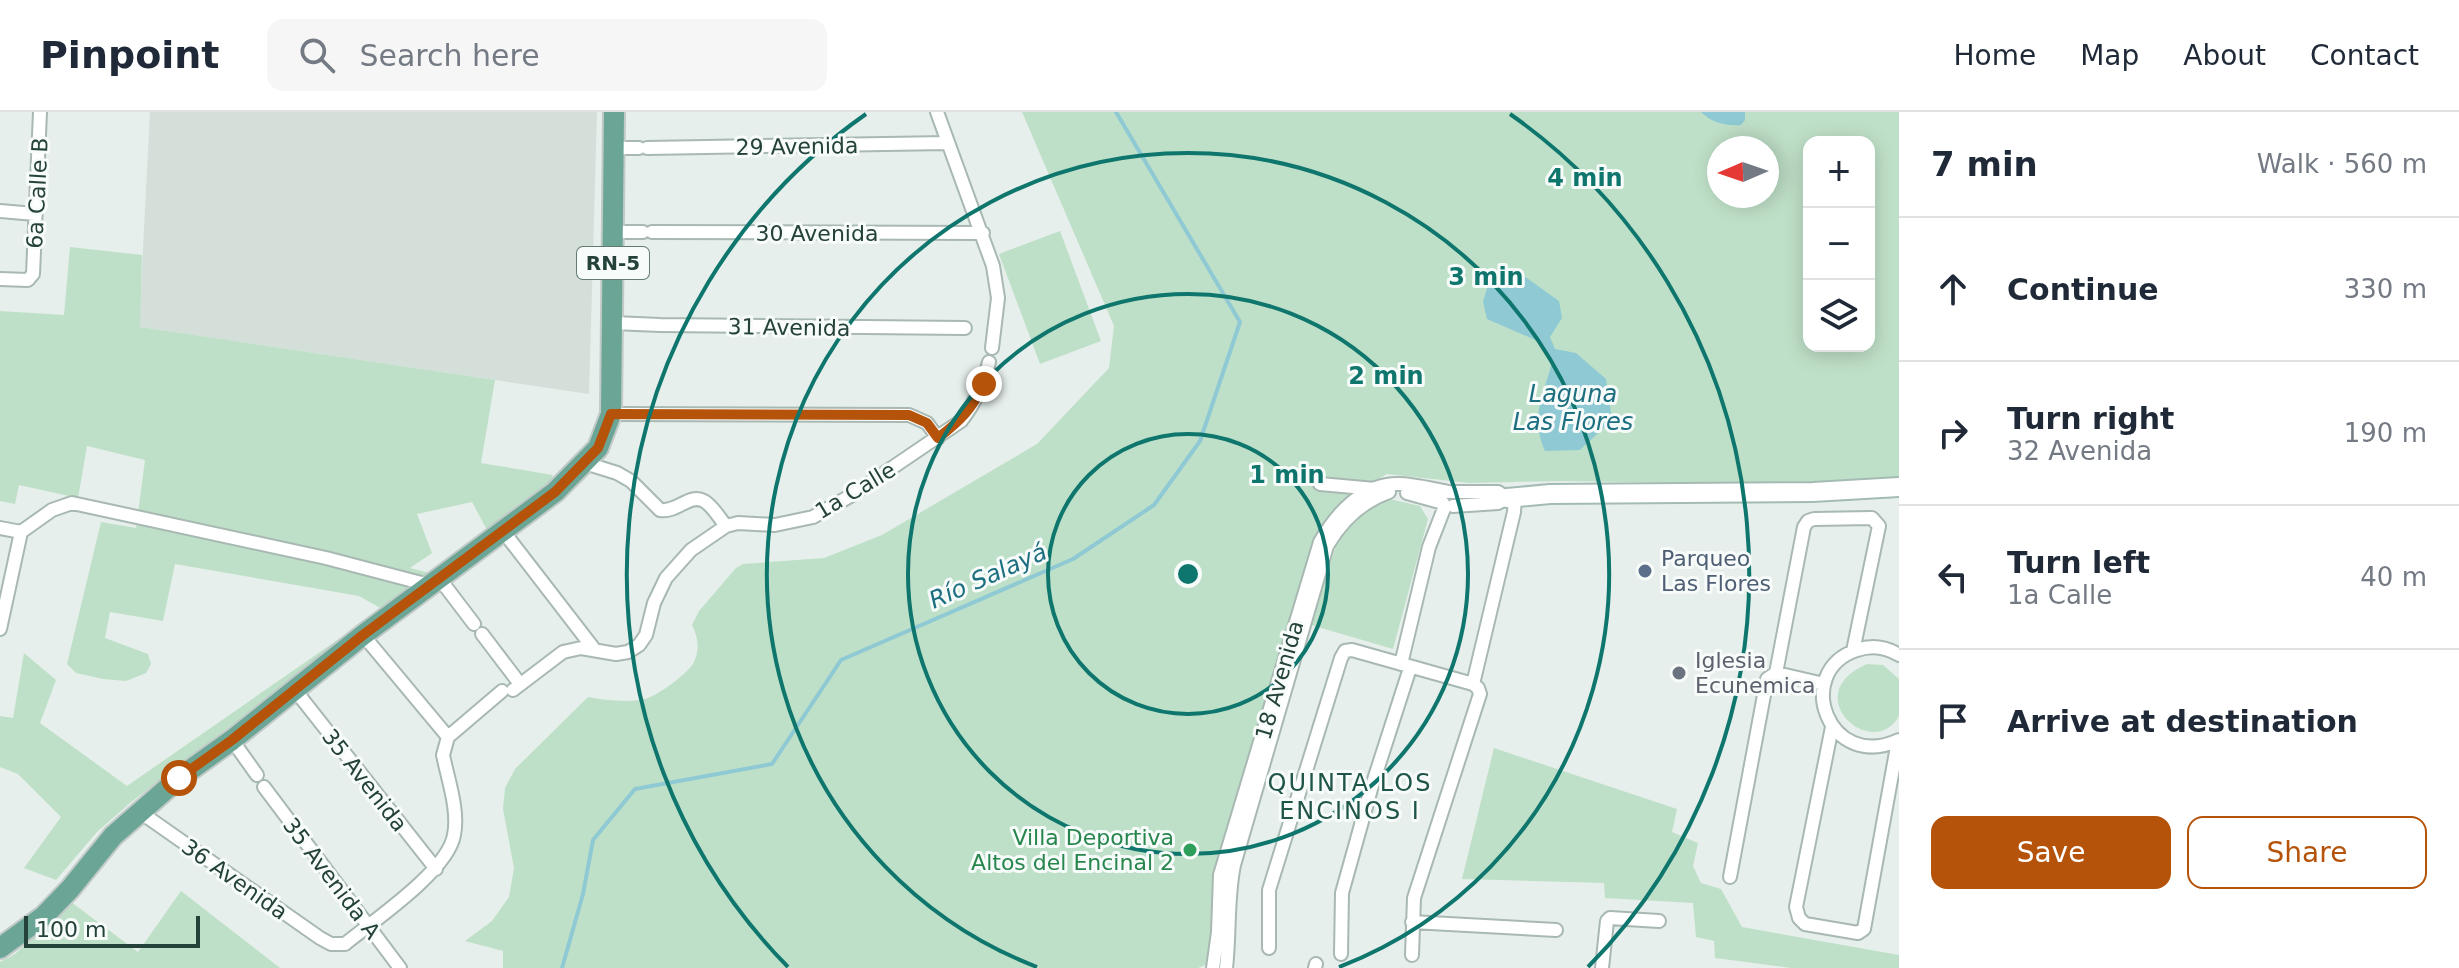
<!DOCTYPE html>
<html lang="en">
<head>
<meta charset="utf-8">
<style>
  body { margin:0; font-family:"DejaVu Sans",sans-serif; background:#f6f6f7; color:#1f2937 }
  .controls { position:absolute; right:24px; top:24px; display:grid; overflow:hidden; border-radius:16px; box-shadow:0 4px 20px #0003 }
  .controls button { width:72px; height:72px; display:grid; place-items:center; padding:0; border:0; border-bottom:2px solid #e0e1e3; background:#fff; color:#1f2937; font:40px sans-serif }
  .compass { position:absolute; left:1707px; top:24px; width:72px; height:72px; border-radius:50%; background:#fff; box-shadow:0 4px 20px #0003; rotate:268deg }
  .scale { position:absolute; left:24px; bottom:20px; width:176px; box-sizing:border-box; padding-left:8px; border:4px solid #24423a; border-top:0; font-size:22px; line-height:28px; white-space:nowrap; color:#24423a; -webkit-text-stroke:6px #f7fbf9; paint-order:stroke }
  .stop { position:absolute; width:24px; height:24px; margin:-18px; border:6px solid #b45309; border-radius:50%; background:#fff }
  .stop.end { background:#b45309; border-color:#fff; box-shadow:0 2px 8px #0008 }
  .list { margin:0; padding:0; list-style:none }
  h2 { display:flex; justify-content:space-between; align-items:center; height:104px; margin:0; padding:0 32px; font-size:34px }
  h2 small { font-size:26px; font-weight:400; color:#747a83 }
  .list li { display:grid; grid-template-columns:52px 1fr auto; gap:24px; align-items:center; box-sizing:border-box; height:144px; padding:0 32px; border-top:2px solid #e0e1e3 }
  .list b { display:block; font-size:30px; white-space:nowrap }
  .list p { margin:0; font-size:26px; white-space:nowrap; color:#747a83 }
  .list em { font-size:26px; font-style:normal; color:#747a83 }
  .actions { display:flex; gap:16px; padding:24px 32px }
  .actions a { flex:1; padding:18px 0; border:2px solid #b45309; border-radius:16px; text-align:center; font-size:28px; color:#b45309 }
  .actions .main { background:#b45309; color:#fff }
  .icon { flex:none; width:44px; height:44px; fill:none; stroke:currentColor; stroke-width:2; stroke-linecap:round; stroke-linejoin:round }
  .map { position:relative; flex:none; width:1899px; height:856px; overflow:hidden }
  header { display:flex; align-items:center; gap:48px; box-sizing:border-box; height:112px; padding:0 40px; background:#fff; border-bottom:2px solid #e0e1e3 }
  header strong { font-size:38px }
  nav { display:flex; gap:44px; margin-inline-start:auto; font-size:28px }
  .search { width:560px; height:72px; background:#f6f6f7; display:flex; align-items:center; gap:20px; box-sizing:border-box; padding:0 28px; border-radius:16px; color:#747a83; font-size:30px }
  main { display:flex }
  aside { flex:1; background:#fff }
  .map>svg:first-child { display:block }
  .built { fill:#d4dfda }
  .green { fill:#bfe0c8; fill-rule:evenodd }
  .water { fill:#8ec9d4 }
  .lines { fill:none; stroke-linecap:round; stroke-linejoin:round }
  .stream { stroke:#8ec9d4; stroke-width:4 }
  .street-casing { stroke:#a8b8b2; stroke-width:16 }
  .secondary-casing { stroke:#a4bbb3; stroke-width:22 }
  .primary-casing { stroke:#c2cac8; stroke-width:24 }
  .street { stroke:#fff; stroke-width:12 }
  .secondary { stroke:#fff; stroke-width:18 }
  .primary { stroke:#6aa596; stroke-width:20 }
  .route { stroke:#b45309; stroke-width:10 }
  .ring { fill:none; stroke:#0f766e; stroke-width:4 }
  .service-dot { fill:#5c6f8a; stroke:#f7fbf9; stroke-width:3 }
  .worship-dot { fill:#6b7280; stroke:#f7fbf9; stroke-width:3 }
  .leisure-dot { fill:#2e9e5b; stroke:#f7fbf9; stroke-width:3 }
  .labels { text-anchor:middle; stroke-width:6; stroke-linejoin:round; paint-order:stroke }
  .shield { fill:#f7fbf9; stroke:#637a73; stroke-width:2 }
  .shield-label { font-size:20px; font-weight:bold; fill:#24423a }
  .street-label { font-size:22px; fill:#24423a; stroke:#f7fbf9 }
  .service-label { font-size:22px; fill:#4e5e75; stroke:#f7fbf9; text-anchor:start }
  .worship-label { font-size:22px; fill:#5b616d; stroke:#f7fbf9; text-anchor:start }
  .leisure-label { font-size:22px; fill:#27864d; stroke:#f7fbf9; text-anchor:end }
  .water-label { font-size:24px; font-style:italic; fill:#1c6f80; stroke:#f7fbf9 }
  .neighbourhood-label { font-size:24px; letter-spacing:2px; fill:#1f5548; stroke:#f7fbf9 }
  .centre { fill:#0f766e; stroke:#f7fbf9; stroke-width:4 }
  .ring-label { font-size:24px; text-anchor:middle; font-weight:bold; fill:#0f766e; stroke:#f7fbf9; stroke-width:6; stroke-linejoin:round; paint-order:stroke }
</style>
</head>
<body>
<header>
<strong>Pinpoint</strong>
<div class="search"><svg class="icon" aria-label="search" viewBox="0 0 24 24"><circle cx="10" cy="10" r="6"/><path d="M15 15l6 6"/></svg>Search here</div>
<nav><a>Home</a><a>Map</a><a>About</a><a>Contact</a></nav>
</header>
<main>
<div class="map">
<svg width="1899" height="856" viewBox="0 0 1899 856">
  <rect width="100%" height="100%" fill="#e6efeb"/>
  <path class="built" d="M150 0H597L589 282 139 215Z"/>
  <path class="green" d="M1022 0H1899V367L1810 373 1564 369 1469 371 1387 362 1359 378 1332 404 1216 768 1210 851 1198 856H503V839L465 829 492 809 509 785 514 756 503 697 505 676 515 657 588 585C605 588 627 591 645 587 657 584 689 561 694 550 700 537 698 525 692 513L699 499 736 456 743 452 824 446 882 423 1037 332 1109 256 1114 214ZM1809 30H1869V234H1809ZM1719 36H1767V84H1719Z
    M1060 119 1101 229 1040 252 999 142Z
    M70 135 142 143 140 215 495 268 481 351 553 363 547 377 488 420 472 390 417 402 432 441 410 456 433 462 383 497 130 691 97 720 56 768 24 756 61 705 18 662 0 655V604L13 606 24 541 56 568 40 611 127 674 382 497 359 484 175 452 163 509 110 500 105 526 148 542 151 552 146 561 126 569 103 567 76 561 67 552 101 410 136 416 145 348 87 334 78 386 19 373 15 392 0 389V199L64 203Z
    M1389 387 1420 394 1428 407 1393 537 1311 513 1340 421 1365 397Z
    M1867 552 1883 553 1899 567V604C1873 651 1796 583 1867 552Z
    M1494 636 1677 697 1672 720 1698 731 1693 754 1701 771 1721 777 1742 815 1899 843V856H1791L1715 846 1714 829 1696 825 1693 791 1605 786 1604 771 1462 767Z
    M181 779 280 856H0V850L15 842 71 790 138 840Z"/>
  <path class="water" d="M1701 0H1745V8L1741 13C1726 14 1712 11 1701 0Z
    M1491 162 1524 164 1559 189 1562 206 1550 225 1555 237 1576 241 1606 267 1612 308 1580 338 1545 339C1530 305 1543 284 1552 251L1540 230 1487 207 1483 190Z"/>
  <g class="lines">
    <path class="stream" d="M562 856 583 782 593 728 635 677 772 652 841 548 1073 447 1154 393 1200 329 1240 210 1116 0"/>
    <g class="street-casing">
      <path id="street" d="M937 0 993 154 998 186 992 236
        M614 36H639
        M647 36 947 31
        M0 99 35 102
        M613 120H643
        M652 120 983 121
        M0 167 28 168 33 162 40 0
        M613 211 660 213 965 216
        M611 302 909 303 927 311 938 326
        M585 351 617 361 631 369 660 398C677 401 689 381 704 389 713 394 720 407 726 414
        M1320 372 1375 377
        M1452 380H1498L1507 386
        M1407 381 1443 391
        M1453 394 1498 391 1507 386
        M0 416 21 420
        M503 419 594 537
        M439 466 474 512
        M0 517 21 420 52 398 72 391 326 446 429 473
        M482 522 520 572
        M363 523 448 625
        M1899 543C1886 535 1871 533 1857 538 1792 559 1828 661 1899 628
        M1401 552 1429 435 1445 394
        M1776 561 1824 572
        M1473 572 1514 400 1515 385
        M295 578 436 757
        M513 578 563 540 581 536 616 542 628 540 639 533 646 523 654 491 666 466 691 438 726 414 738 411 775 413 813 405 852 383 961 309C976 290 984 272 989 250
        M1832 615 1796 795 1799 806 1805 812 1858 821 1864 817 1898 629
        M232 628 257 663
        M264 675 400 856
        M140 700 320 826 331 832H345C373 809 448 759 454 723 459 698 448 668 443 643L448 625 502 579
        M1730 765 1767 567 1776 561 1804 415 1808 409 1814 407 1872 406 1879 414 1853 539
        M1412 810 1556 818
        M1269 836V778L1341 546 1345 539 1352 538 1473 572 1478 576 1480 582 1414 786 1412 843
        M1341 842 1342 781 1371 677 1410 556
        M1213 856 1218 820 1220 763 1320 430C1336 402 1362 372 1398 372 1414 372 1432 377 1448 380
        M1226 856C1230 822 1227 787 1234 753L1327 434C1342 408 1361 390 1389 380
        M1315 856 1316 852
        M1602 856 1607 809 1610 806 1659 809"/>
    </g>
    <g class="secondary-casing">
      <path id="secondary" d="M1507 386 1550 382 1813 380 1899 375"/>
    </g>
    <g class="primary-casing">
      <path id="primary" d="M0 836 44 804 70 777 113 724 179 666 232 628 363 523 555 380 598 336 611 302 614 0"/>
    </g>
    <use href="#street" class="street"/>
    <use href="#secondary" class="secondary"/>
    <use href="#primary" class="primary"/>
  </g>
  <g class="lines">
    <path class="route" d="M179 666 232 628 363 523 555 380 598 336 611 302 909 303 927 311 938 326C961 308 971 298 984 272"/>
  </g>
  <g class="ring">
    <circle cx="1188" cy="462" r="140"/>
    <circle cx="1188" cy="462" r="280"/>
    <path d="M1037 855A421 421 0 1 1 1339 855"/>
    <path d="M788 855A561 561 0 0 1 866 2M1510 2A561 561 0 0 1 1588 855"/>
  </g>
  <circle class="service-dot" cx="1645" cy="459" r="8"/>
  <circle class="worship-dot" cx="1679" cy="561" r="8"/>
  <circle class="leisure-dot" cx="1190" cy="738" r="8"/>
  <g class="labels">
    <rect class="shield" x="577" y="135" width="72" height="32" rx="6"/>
    <g class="shield-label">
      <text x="613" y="158">RN-5</text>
    </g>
    <g class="street-label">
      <text transform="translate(797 34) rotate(-1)" y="8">29 Avenida</text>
      <text transform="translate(37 81) rotate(-87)" y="8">6a Calle B</text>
      <text x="817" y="129">30 Avenida</text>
      <text transform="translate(789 215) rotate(1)" y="8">31 Avenida</text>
      <text transform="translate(855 378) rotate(-31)" y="8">1a Calle</text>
      <text transform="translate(1279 568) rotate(-74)" y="8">18 Avenida</text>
      <text transform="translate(365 668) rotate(52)" y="8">35 Avenida</text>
      <text transform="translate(332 766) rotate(53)" y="8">35 Avenida A</text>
      <text transform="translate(235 767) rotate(35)" y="8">36 Avenida</text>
    </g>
    <g class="service-label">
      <text x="1661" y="454">Parqueo<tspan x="1661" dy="25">Las Flores</tspan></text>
    </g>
    <g class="worship-label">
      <text x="1695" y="556">Iglesia<tspan x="1695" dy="25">Ecunemica</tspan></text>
    </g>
    <g class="leisure-label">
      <text x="1174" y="733">Villa Deportiva<tspan x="1174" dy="25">Altos del Encinal 2</tspan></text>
    </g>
    <g class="water-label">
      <text x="1573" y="290">Laguna<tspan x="1573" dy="28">Las Flores</tspan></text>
      <text transform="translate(988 464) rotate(-24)" y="8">Río Salayá</text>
    </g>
    <g class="neighbourhood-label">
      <text x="1350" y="679">QUINTA LOS<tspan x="1350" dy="28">ENCINOS I</tspan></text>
    </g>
  </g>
  <circle cx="1188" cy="462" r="12" class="centre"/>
  <g class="ring-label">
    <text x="1585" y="74">4 min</text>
    <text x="1486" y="173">3 min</text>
    <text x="1386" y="272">2 min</text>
    <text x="1287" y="371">1 min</text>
  </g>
</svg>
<div class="controls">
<button>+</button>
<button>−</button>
<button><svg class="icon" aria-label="layers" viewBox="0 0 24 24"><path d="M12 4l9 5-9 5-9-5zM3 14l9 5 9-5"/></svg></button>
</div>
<svg class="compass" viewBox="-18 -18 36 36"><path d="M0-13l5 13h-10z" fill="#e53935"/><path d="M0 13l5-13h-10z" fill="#747a83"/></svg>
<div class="scale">100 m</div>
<div class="stop" style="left:179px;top:666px"></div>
<div class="stop end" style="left:984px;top:272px"></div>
</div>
<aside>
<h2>7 min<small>Walk · 560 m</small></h2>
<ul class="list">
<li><svg class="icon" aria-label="ahead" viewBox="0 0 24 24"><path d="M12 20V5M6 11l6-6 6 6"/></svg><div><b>Continue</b></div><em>330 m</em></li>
<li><svg class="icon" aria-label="right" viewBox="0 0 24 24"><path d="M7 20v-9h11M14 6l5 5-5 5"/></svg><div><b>Turn right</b><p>32 Avenida</p></div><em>190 m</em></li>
<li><svg class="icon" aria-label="left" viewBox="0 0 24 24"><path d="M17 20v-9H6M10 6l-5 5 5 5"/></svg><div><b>Turn left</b><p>1a Calle</p></div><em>40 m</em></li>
<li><svg class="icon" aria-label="arrive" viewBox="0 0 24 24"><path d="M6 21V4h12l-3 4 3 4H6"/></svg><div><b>Arrive at destination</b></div></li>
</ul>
<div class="actions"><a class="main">Save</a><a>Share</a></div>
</aside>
</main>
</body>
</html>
